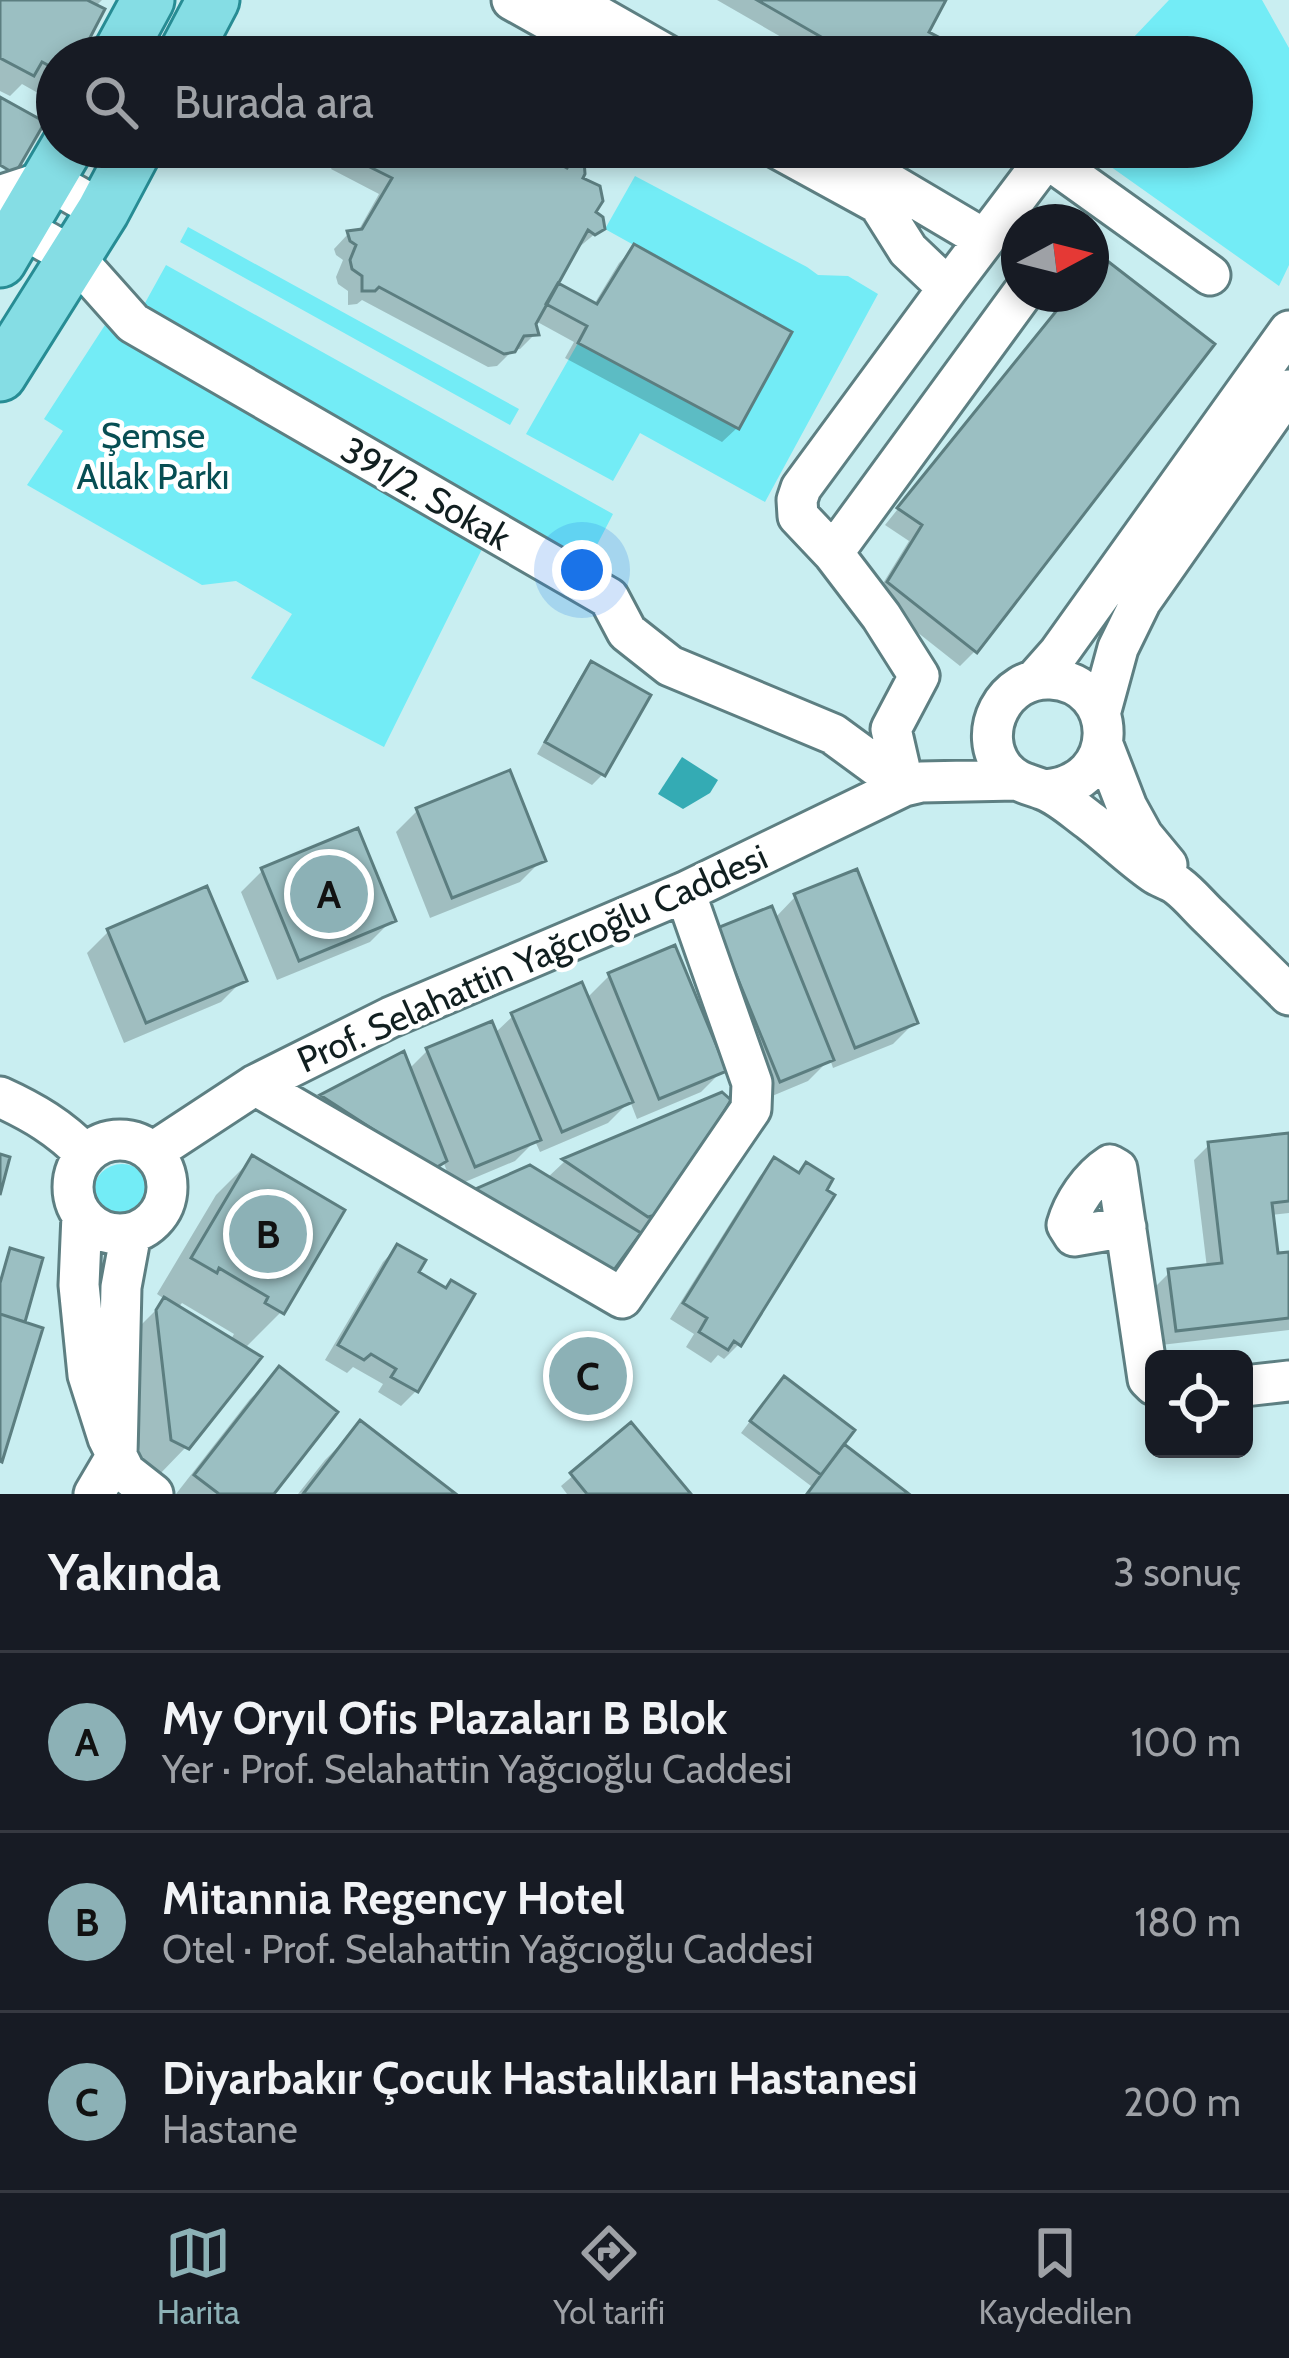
<!DOCTYPE html>
<html lang="tr">
<head>
<meta charset="utf-8">
<style>
  body { margin:0; font-family:Cabin,sans-serif; background:#20242c; color:#f1f3f6 }
  .controls { position:absolute; right:36px; bottom:36px; display:grid; overflow:hidden; border-radius:18px; box-shadow:0 6px 18px #0003 }
  .controls button { width:108px; height:108px; display:grid; place-items:center; padding:0; border:0; border-bottom:3px solid #363941; background:#171b24; color:#f1f3f6; font:60px sans-serif }
  .compass { position:absolute; left:1001px; top:204px; width:108px; height:108px; border-radius:50%; background:#171b24; box-shadow:0 6px 18px #0003; rotate:83deg }
  .you { position:absolute; left:582px; top:570px; width:42px; height:42px; margin:-30px; border:9px solid #fff; border-radius:50%; background:#1a73e8; box-shadow:0 0 0 18px #1a73e833 }
  .badge { display:grid; place-items:center; width:78px; height:78px; border-radius:50%; background:#8cb1b6; color:#111; font-size:39px; font-weight:700 }
  .pin { position:absolute; translate:-50% -50%; border:6px solid #fff; box-shadow:0 3px 12px #0006 }
  .list { margin:0; padding:0; list-style:none }
  h2 { display:flex; justify-content:space-between; align-items:center; height:156px; margin:0; padding:0 48px; font-size:51px }
  h2 small { font-size:39px; font-weight:400; color:#9ea1a6 }
  .list li { display:grid; grid-template-columns:78px 1fr auto; gap:36px; align-items:center; box-sizing:border-box; height:180px; padding:0 48px; border-top:3px solid #363941 }
  .list b { display:block; font-size:45px; white-space:nowrap }
  .list p { margin:0; font-size:39px; white-space:nowrap; color:#9ea1a6 }
  .list em { font-size:39px; font-style:normal; color:#9ea1a6 }
  .icon { flex:none; width:66px; height:66px; fill:none; stroke:currentColor; stroke-width:2; stroke-linecap:round; stroke-linejoin:round }
  .map { position:relative; flex:none; width:1289px; height:1494px; overflow:hidden }
  .search { position:absolute; background:#171b24; box-shadow:0 6px 18px #0003; left:36px; right:36px; top:36px; height:132px; display:flex; align-items:center; gap:30px; box-sizing:border-box; padding:0 42px; border-radius:66px; color:#9ea1a6; font-size:45px }
  .sheet { height:696px; background:#171b24 }
  nav { display:flex; justify-content:space-around; align-items:center; box-sizing:border-box; height:168px; border-top:3px solid #363941; background:#171b24; font-size:33px; color:#9ea1a6 }
  nav a { display:grid; justify-items:center; gap:6px }
  nav .on { color:#8cb1b6 }
  .map>svg:first-child { display:block }
  .green { fill:#73ecf6 }
  .water { fill:#34abb4 }
  .shadow { fill:#0003; fill-rule:evenodd }
  .building { fill:#9bbfc2; stroke:#5c7e80; stroke-width:3 }
  .lines { fill:none; stroke-linecap:round; stroke-linejoin:round }
  .minor-casing { stroke:#5d7f82; stroke-width:45 }
  .major-casing { stroke:#278c94; stroke-width:57 }
  .minor { stroke:#fff; stroke-width:39 }
  .major { stroke:#85dde4; stroke-width:51 }
  .labels { text-anchor:middle; stroke-width:9; stroke-linejoin:round; paint-order:stroke }
  .park-label { font-size:36px; fill:#074e53; stroke:#fff }
  .street-label { font-size:36px; fill:#111f20; stroke:#fff }
</style>
</head>
<body>
<div class="map">
<svg width="1289" height="1494" viewBox="0 0 1289 1494">
  <rect width="100%" height="100%" fill="#c9eef1"/>
  <path class="green" d="M1169 0H1262L1289 48V265L1279 286 1083 147H1232V57H1115Z
    M635 176 807 267 818 275 848 276 878 294 765 502 640 433 613 481 526 434 578 343 739 429 792 333 605 229Z
    M188 227 519 409 510 425 180 242Z
    M166 265 613 514 585 568 140 312Z
    M105 325 484 545 384 747 251 678 292 614 236 581 202 585 27 485 63 431 44 419Z
    M93 1193a29 29 0 1 1 58 0a29 29 0 1 1-58 0Z"/>
  <path class="water" d="M682 757 718 780 710 793 683 809 658 794Z"/>
  <path class="shadow" d="M0 0H102L95 7 77 57H57V85L45 97 22 84 10 96 0 91Z
    M717 0H942L925 33 946 57H816Z
    M343 147H523L578 179 592 213 602 228 578 248 554 284 593 306 619 263 634 248 737 428 722 442 565 358 574 342 532 319 535 334 520 349 513 350 497 366 488 367 362 300 357 304 348 305V291L338 284 336 277 343 260 336 255 334 249 348 234 357 233 379 194 331 169Z
    M1091 270 1210 345 975 651 960 666 874 598 909 541 885 525 1071 294H1091Z
    M592 665 603 774 592 785 537 754 581 676Z
    M418 810 542 860 520 882 430 918 396 832Z
    M263 870 392 920 370 942 277 980 241 892Z
    M796 896 915 1022 893 1044 833 1068 830 1059 808 1081 758 1102 719 930 774 919Z
    M109 931 243 980 221 1002 124 1043 87 953Z
    M609 976 723 1070 701 1092 637 1119 630 1101 608 1123 540 1152 535 1141 515 1161 453 1187 443 1161 421 1183 301 1118 321 1097 402 1055 408 1070 428 1050 494 1034 513 1016 586 999Z
    M722 1095 660 1212 637 1235 546 1179 564 1162Z
    M1289 1136V1213L1271 1215 1275 1257 1289 1255V1330L1161 1345 1155 1287 1170 1272 1207 1268 1194 1160 1209 1145Z
    M252 1159 281 1312 244 1349 186 1447 157 1477 142 1470 127 1342 135 1331 166 1300 157 1294 216 1195ZM182 1303 234 1334 230 1341 177 1309Z
    M775 1161 739 1344 724 1359 718 1355 711 1363 686 1347 694 1334 670 1319 760 1176Z
    M397 1247 415 1273 416 1391 401 1406 378 1392 383 1384 353 1367 347 1373 325 1360 383 1262Z
    M280 1370 270 1494H176L250 1399Z
    M773 1391 840 1445 904 1494H805L811 1486 741 1433Z
    M361 1424 451 1494H298L325 1460Z
    M631 1426 687 1494H567L561 1486Z"/>
  <path class="building" d="M0 0H87L105 9 80 57H57V70L42 62 34 76 0 58Z
    M757 0H946L929 32 950 43 949 57H856Z
    M0 97 45 122 15 174 0 165Z
    M348 147H529L567 168 571 162 584 160 585 174 583 178 600 186 603 201 596 212 603 217 605 229 595 235 588 230 536 324 539 335 524 336 515 352 504 354 379 287 375 291H362V276L352 269 350 260 356 245 350 241 347 231 362 229 392 178 344 154Z
    M634 244 792 332 739 429 578 343 587 326 546 304 558 283 597 304Z
    M1101 256 1215 344 977 653 887 582 922 525 897 508 1070 294H1091V268Z
    M591 661 651 695 605 776 545 742Z
    M510 770 546 861 452 898 416 808Z
    M358 828 396 921 299 961 261 868Z
    M857 869 918 1023 855 1048 794 894Z
    M207 886 247 981 146 1023 107 929Z
    M772 906 834 1060 780 1082 717 928Z
    M675 945 727 1071 659 1099 608 973Z
    M582 982 633 1102 562 1132 511 1013Z
    M492 1021 541 1140 475 1167 426 1048Z
    M404 1051 447 1161 434 1169 320 1095Z
    M722 1092 731 1100 663 1213 648 1217 562 1159Z
    M1289 1133V1201L1272 1203 1278 1253 1289 1252V1318L1176 1331 1168 1269 1222 1263 1208 1142Z
    M0 1154 10 1157 0 1195Z
    M252 1155 345 1210 284 1314 265 1303 268 1297 219 1268 217 1273 191 1258Z
    M774 1157 799 1173 806 1162 833 1179 827 1190 835 1195 741 1346 734 1341 728 1350 699 1332 707 1318 683 1303Z
    M530 1165 641 1233 611 1274 471 1191Z
    M397 1244 426 1260 419 1272 446 1288 451 1280 475 1294 418 1392 391 1377 396 1369 371 1354 364 1360 338 1345Z
    M10 1248 43 1258 25 1322 0 1314V1283Z
    M164 1297 262 1357 189 1449 171 1440 156 1310Z
    M0 1314 43 1328 2 1462 0 1461Z
    M279 1366 338 1412 274 1494H219L194 1475Z
    M784 1376 855 1430 821 1475 750 1421Z
    M360 1420 456 1494H303Z
    M631 1422 691 1494H587L570 1473Z
    M844 1444 909 1494H807Z"/>
  <g class="lines">
    <g class="minor-casing">
      <path id="minor" d="M512 0 614 57
        M570 0 670 57
        M775 147 879 204 908 250 948 288 801 488 797 500 798 516 833 553 881 616 919 676 891 729 904 786
        M859 165 984 239
        M103 211 48 180 2 195 18 226 75 258 133 323 609 598 627 632 670 666 833 734 904 786
        M948 288 1041 165 1052 162 1210 275
        M833 553 1022 294
        M1035 680 1058 654 1289 331
        M1100 714 1118 648 1141 601 1289 390
        M1103 745 1127 807 1143 836 1167 865
        M1045 790C1123 784 1120 683 1051 679 1004 676 975 733 1004 769 1016 783 1029 784 1044 790 1060 796 1076 811 1090 821 1111 837 1131 857 1154 873 1161 878 1171 880 1178 886 1190 895 1200 908 1211 918 1237 944 1263 969 1289 995
        M255 1085 622 1298 751 1109 752 1083 685 892
        M0 1097C33 1112 60 1128 85 1154
        M73 1187a47 47 0 1 1 94 0a47 47 0 1 1-94 0Z
        M153 1152 255 1085 391 1017 685 892 904 786 921 782 1016 780
        M82 1215 79 1285 88 1375 108 1438 125 1472 153 1494
        M1126 1227 1074 1236 1067 1225C1073 1203 1090 1178 1110 1165L1117 1169 1148 1379 1154 1385
        M1244 1386 1289 1381
        M94 1494 117 1455 121 1287 131 1233"/>
    </g>
    <g class="major-casing">
      <path id="major" d="M117 57 148 0
        M183 57 213 0
        M0 261 67 147
        M0 375 103 211 137 147"/>
    </g>
    <use href="#minor" class="minor"/>
    <use href="#major" class="major"/>
  </g>
  <g class="labels">
    <g class="park-label">
      <text x="153" y="448">Şemse<tspan x="153" dy="41">Allak Parkı</tspan></text>
    </g>
    <g class="street-label">
      <text transform="translate(426 493) rotate(30)" y="13">391/2. Sokak</text>
      <text transform="translate(532 958) rotate(-24)" y="13">Prof. Selahattin Yağcıoğlu Caddesi</text>
    </g>
  </g>
</svg>
<div class="controls">
<button><svg class="icon" aria-label="locate" viewBox="0 0 24 24"><circle cx="12" cy="12" r="6"/><path d="M12 2v4M12 18v4M2 12h4M18 12h4"/></svg></button>
</div>
<svg class="compass" viewBox="-18 -18 36 36"><path d="M0-13l5 13h-10z" fill="#e53935"/><path d="M0 13l5-13h-10z" fill="#9ea1a6"/></svg>
<div class="you"></div>
<div class="pin badge" style="left:329px;top:894px">A</div>
<div class="pin badge" style="left:268px;top:1234px">B</div>
<div class="pin badge" style="left:588px;top:1376px">C</div>
<div class="search"><svg class="icon" aria-label="search" viewBox="0 0 24 24"><circle cx="10" cy="10" r="6"/><path d="M15 15l6 6"/></svg>Burada ara</div>
</div>
<section class="sheet">
<h2>Yakında<small>3 sonuç</small></h2>
<ul class="list">
<li><span class="badge">A</span><div><b>My Oryıl Ofis Plazaları B Blok</b><p>Yer · Prof. Selahattin Yağcıoğlu Caddesi</p></div><em>100 m</em></li>
<li><span class="badge">B</span><div><b>Mitannia Regency Hotel</b><p>Otel · Prof. Selahattin Yağcıoğlu Caddesi</p></div><em>180 m</em></li>
<li><span class="badge">C</span><div><b>Diyarbakır Çocuk Hastalıkları Hastanesi</b><p>Hastane</p></div><em>200 m</em></li>
</ul>
</section>
<nav>
<a class="on"><svg class="icon" aria-label="map" viewBox="0 0 24 24"><path d="M3 6l6-2 6 2 6-2v14l-6 2-6-2-6 2zM9 4v14M15 6v14"/></svg>Harita</a>
<a><svg class="icon" aria-label="directions" viewBox="0 0 24 24"><path d="M12 3l9 9-9 9-9-9zM9 14v-3h6M13 9l2 2-2 2"/></svg>Yol tarifi</a>
<a><svg class="icon" aria-label="saved" viewBox="0 0 24 24"><path d="M7 4h10v16l-5-4-5 4z"/></svg>Kaydedilen</a>
</nav>
</body>
</html>
